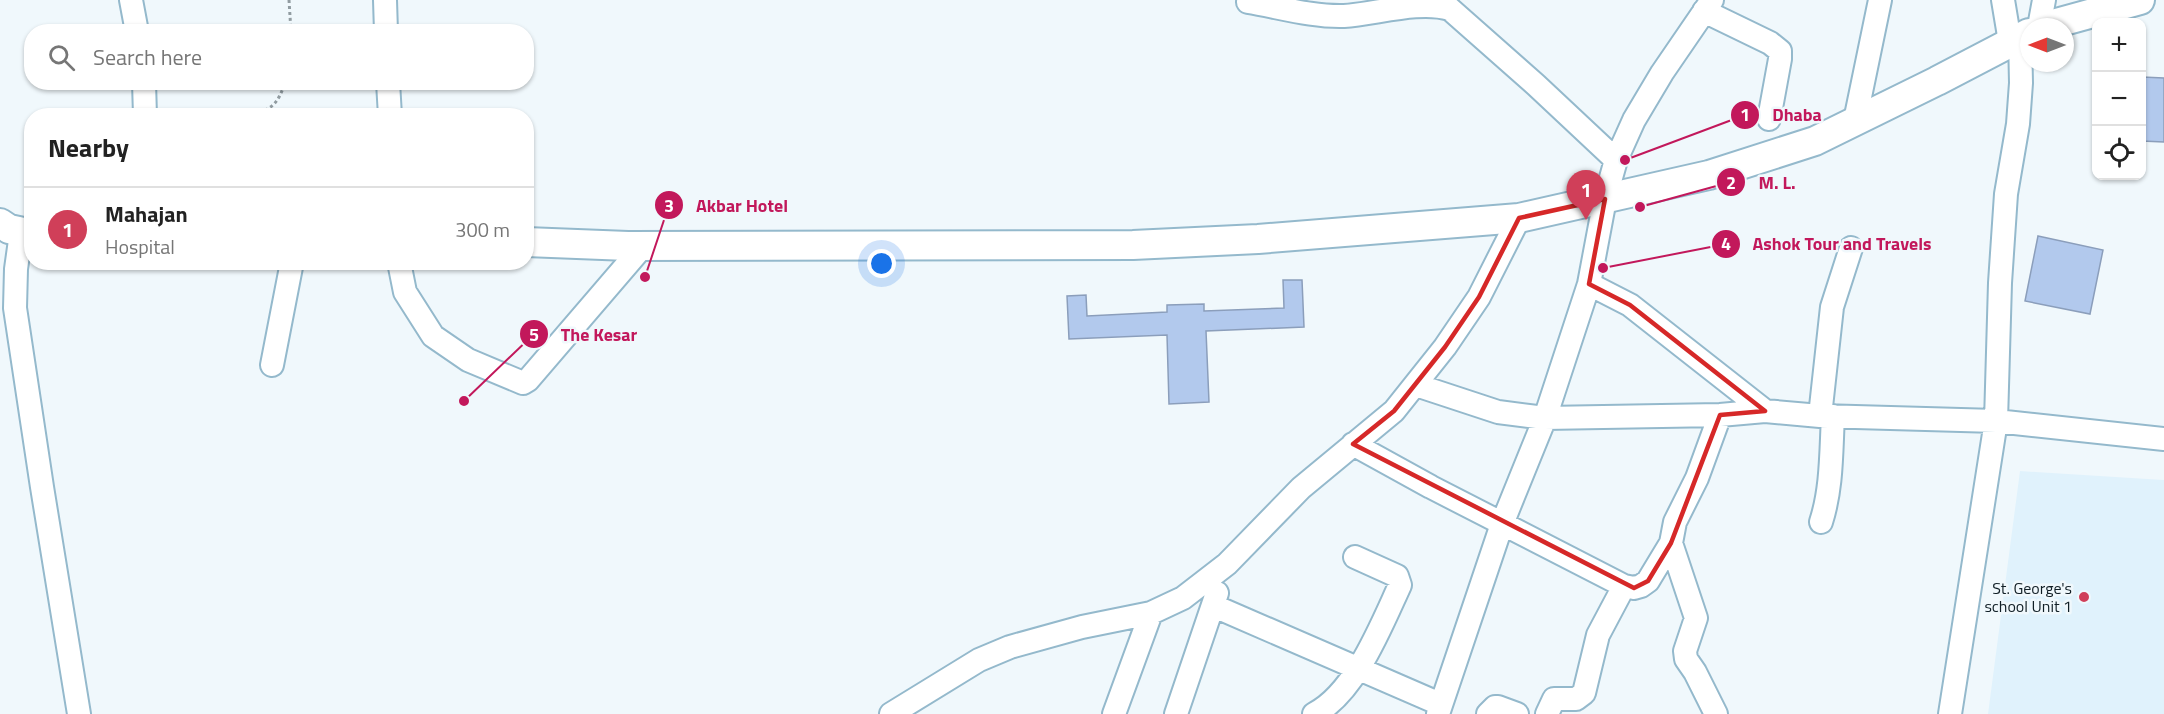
<!DOCTYPE html>
<html lang="en">
<head>
<meta charset="utf-8">
<style>
  body { margin:0; font-family:"Titillium Web",sans-serif; background:#f6f6f6; color:#222 }
  .controls { position:absolute; right:18px; top:18px; display:grid; overflow:hidden; border-radius:12px; box-shadow:0 2px 4px #0004 }
  .controls button { width:54px; height:54px; display:grid; place-items:center; padding:0; border:0; border-bottom:2px solid #e0e0e0; background:#fff; color:#222; font:30px sans-serif }
  .compass { position:absolute; left:2020px; top:18px; width:54px; height:54px; border-radius:50%; background:#fff; box-shadow:0 2px 4px #0004; rotate:270deg }
  .you { position:absolute; left:882px; top:264px; width:21px; height:21px; margin:-15px; border:4px solid #fff; border-radius:50%; background:#1a73e8; box-shadow:0 0 0 9px #1a73e833 }
  .badge { display:grid; place-items:center; width:39px; height:39px; border-radius:50%; background:#d03f59; color:#fff; font-size:20px; font-weight:700 }
  .pin { position:absolute; translate:-50% -50px; filter:drop-shadow(0 2px 3px #0008) }
  .pin::after { content:''; position:absolute; top:32px; width:21px; height:18px; background:inherit; clip-path:polygon(0 0,100% 0,50% 100%) }
  .list { margin:0; padding:0; list-style:none }
  h2 { display:flex; justify-content:space-between; align-items:center; height:78px; margin:0; padding:0 24px; font-size:26px }
  h2 small { font-size:20px; font-weight:400; color:#767676 }
  .list li { display:grid; grid-template-columns:39px 1fr auto; gap:18px; align-items:center; box-sizing:border-box; height:84px; padding:0 24px; border-top:2px solid #e0e0e0 }
  .list b { display:block; font-size:22px; white-space:nowrap }
  .list p { margin:0; font-size:20px; white-space:nowrap; color:#767676 }
  .list em { font-size:20px; font-style:normal; color:#767676 }
  .icon { flex:none; width:33px; height:33px; fill:none; stroke:currentColor; stroke-width:2; stroke-linecap:round; stroke-linejoin:round }
  .map { position:relative; flex:none; width:2164px; height:714px; overflow:hidden }
  .search { position:absolute; background:#fff; box-shadow:0 2px 4px #0004; left:24px; top:24px; width:510px; height:66px; display:flex; align-items:center; gap:15px; box-sizing:border-box; padding:0 21px; border-radius:24px; color:#767676; font-size:22px }
  .panel { position:absolute; background:#fff; box-shadow:0 2px 4px #0004; left:24px; top:108px; width:510px; height:162px; border-radius:24px }
  .map>svg:first-child { display:block }
  .built { fill:#e0f2fc }
  .building { fill:#b2c9ed; stroke:#8b9ebb; stroke-width:1.5 }
  .lines { fill:none; stroke-linecap:round; stroke-linejoin:round }
  .minor-casing { stroke:#94b9cc; stroke-width:26 }
  .major-casing { stroke:#94b9cc; stroke-width:32 }
  .path { stroke:#919ca1; stroke-width:3; stroke-dasharray:3 3; stroke-linecap:butt }
  .minor { stroke:#fff; stroke-width:22 }
  .major { stroke:#fff; stroke-width:28 }
  .marked { fill:none; stroke:#d62828; stroke-width:4.5; stroke-linejoin:round }
  .poi-dot { fill:#d03f59; stroke:#f0f8fc; stroke-width:2 }
  .labels { text-anchor:middle; stroke-width:5; stroke-linejoin:round; paint-order:stroke }
  .poi-label { font-size:16px; fill:#111f26; stroke:#f0f8fc; text-anchor:end }
  .leader { fill:none; stroke:#c2185b; stroke-width:2 }
  .callout-dot { fill:#c2185b; stroke:#f0f8fc; stroke-width:2 }
  .mark-label { font-size:18px; text-anchor:middle; font-weight:bold; fill:#fff }
  .callout-label { font-size:18px; text-anchor:middle; font-weight:bold; fill:#c2185b; stroke:#f0f8fc; stroke-width:5; stroke-linejoin:round; paint-order:stroke }
</style>
</head>
<body>
<div class="map">
<svg width="2164" height="714" viewBox="0 0 2164 714">
  <rect width="100%" height="100%" fill="#f0f8fc"/>
  <path class="built" d="M2020 471 2164 480V714H1988Z"/>
  <path class="building" d="M2142 77 2164 78V142L2142 141Z
    M2038 236 2103 250 2090 314 2025 301Z
    M1283 280H1302L1304 327 1206 331 1209 402 1169 404 1167 335 1069 339 1067 296 1086 295 1087 316 1167 312V305L1204 304V311L1284 308Z"/>
  <g class="lines">
    <g class="minor-casing">
      <path id="minor" d="M131 0 137 32
        M385 0 386 32
        M2003 0 2010 42
        M1248 2C1279 7 1312 17 1344 16 1376 14 1419 0 1450 9L1536 85 1616 160
        M1704 11 1770 43 1780 51V59L1769 119
        M2039 27 2044 0
        M144 82 145 116
        M388 82 390 116
        M1855 121 1880 0
        M21 233 16 269 15 308 42 487 79 714
        M399 262 405 292 433 336 468 360 523 383 528 380 643 246
        M1589 284 1630 305 1765 411 1820 416 1996 421 2164 439
        M272 365 292 262
        M1416 385 1498 412 1545 418 1720 415 1765 411
        M1820 416 1832 307 1851 248
        M1353 444 1431 487 1624 586 1634 588 1641 586 1648 581 1671 543 1675 522 1697 478 1720 415
        M1821 522C1832 488 1831 452 1833 416
        M1671 543 1696 618 1685 651 1686 659 1695 672 1716 714
        M1214 606 1440 704
        M891 714 979 660 1010 647 1082 627 1151 613 1183 598 1227 564 1301 488 1394 411 1445 347 1479 297 1519 218
        M1114 714 1151 613
        M1176 714 1217 593
        M1314 714C1355 693 1381 626 1400 585L1397 576 1355 557
        M1438 714 1502 524 1545 418 1589 284 1605 199 1616 160 1634 120 1662 73 1712 0
        M1488 714 1495 707H1498L1517 714
        M1547 714 1554 699H1576L1584 693 1598 635 1624 586
        M1950 714 1996 421 2000 283 2006 194 2018 124 2021 83 2020 37"/>
    </g>
    <g class="major-casing">
      <path id="major" d="M2042 27 2140 0
        M0 223 9 229 32 234
        M526 242 628 246 1133 245 1258 239 1519 218 1709 175 1815 141 1937 81 2029 33"/>
    </g>
    <path class="path" d="M289 0 291 32
      M248 116C271 110 278 105 285 82"/>
    <use href="#minor" class="minor"/>
    <use href="#major" class="major"/>
  </g>
  <path class="marked" d="M1605 199 1589 284 1630 305 1765 411 1720 415 1671 543 1648 581 1634 588 1353 444 1394 411 1445 347 1479 297 1519 218Z"/>
  <circle class="poi-dot" cx="2084" cy="597" r="6"/>
  <g class="labels">
    <g class="poi-label">
      <text x="2072" y="594">St. George's<tspan x="2072" dy="18">school Unit 1</tspan></text>
    </g>
  </g>
  <path class="leader" d="M1625 160L1745 115M1640 207L1731 182M645 277L669 205M1603 268L1726 244M464 401L534 334"/>
  <g class="callout-dot">
    <circle cx="1625" cy="160" r="6"/>
    <circle cx="1640" cy="207" r="6"/>
    <circle cx="645" cy="277" r="6"/>
    <circle cx="1603" cy="268" r="6"/>
    <circle cx="464" cy="401" r="6"/>
    <circle cx="1745" cy="115" r="15"/>
    <circle cx="1731" cy="182" r="15"/>
    <circle cx="669" cy="205" r="15"/>
    <circle cx="1726" cy="244" r="15"/>
    <circle cx="534" cy="334" r="15"/>
  </g>
  <g class="mark-label">
    <text x="1745" y="121">1</text>
    <text x="1731" y="189">2</text>
    <text x="669" y="212">3</text>
    <text x="1726" y="250">4</text>
    <text x="534" y="341">5</text>
  </g>
  <g class="callout-label">
    <text x="1797" y="121">Dhaba</text>
    <text x="1777" y="189">M. L.</text>
    <text x="742" y="212">Akbar Hotel</text>
    <text x="1842" y="250">Ashok Tour and Travels</text>
    <text x="599" y="341">The Kesar</text>
  </g>
</svg>
<div class="controls">
<button>+</button>
<button>−</button>
<button><svg class="icon" aria-label="locate" viewBox="0 0 24 24"><circle cx="12" cy="12" r="6"/><path d="M12 2v4M12 18v4M2 12h4M18 12h4"/></svg></button>
</div>
<svg class="compass" viewBox="-18 -18 36 36"><path d="M0-13l5 13h-10z" fill="#e53935"/><path d="M0 13l5-13h-10z" fill="#767676"/></svg>
<div class="you"></div>
<div class="pin badge" style="left:1586px;top:220px">1</div>
<div class="search"><svg class="icon" aria-label="search" viewBox="0 0 24 24"><circle cx="10" cy="10" r="6"/><path d="M15 15l6 6"/></svg>Search here</div>
<section class="panel">
<h2>Nearby<small></small></h2>
<ul class="list">
<li><span class="badge">1</span><div><b>Mahajan</b><p>Hospital</p></div><em>300 m</em></li>
</ul>
</section>
</div>
</body>
</html>
